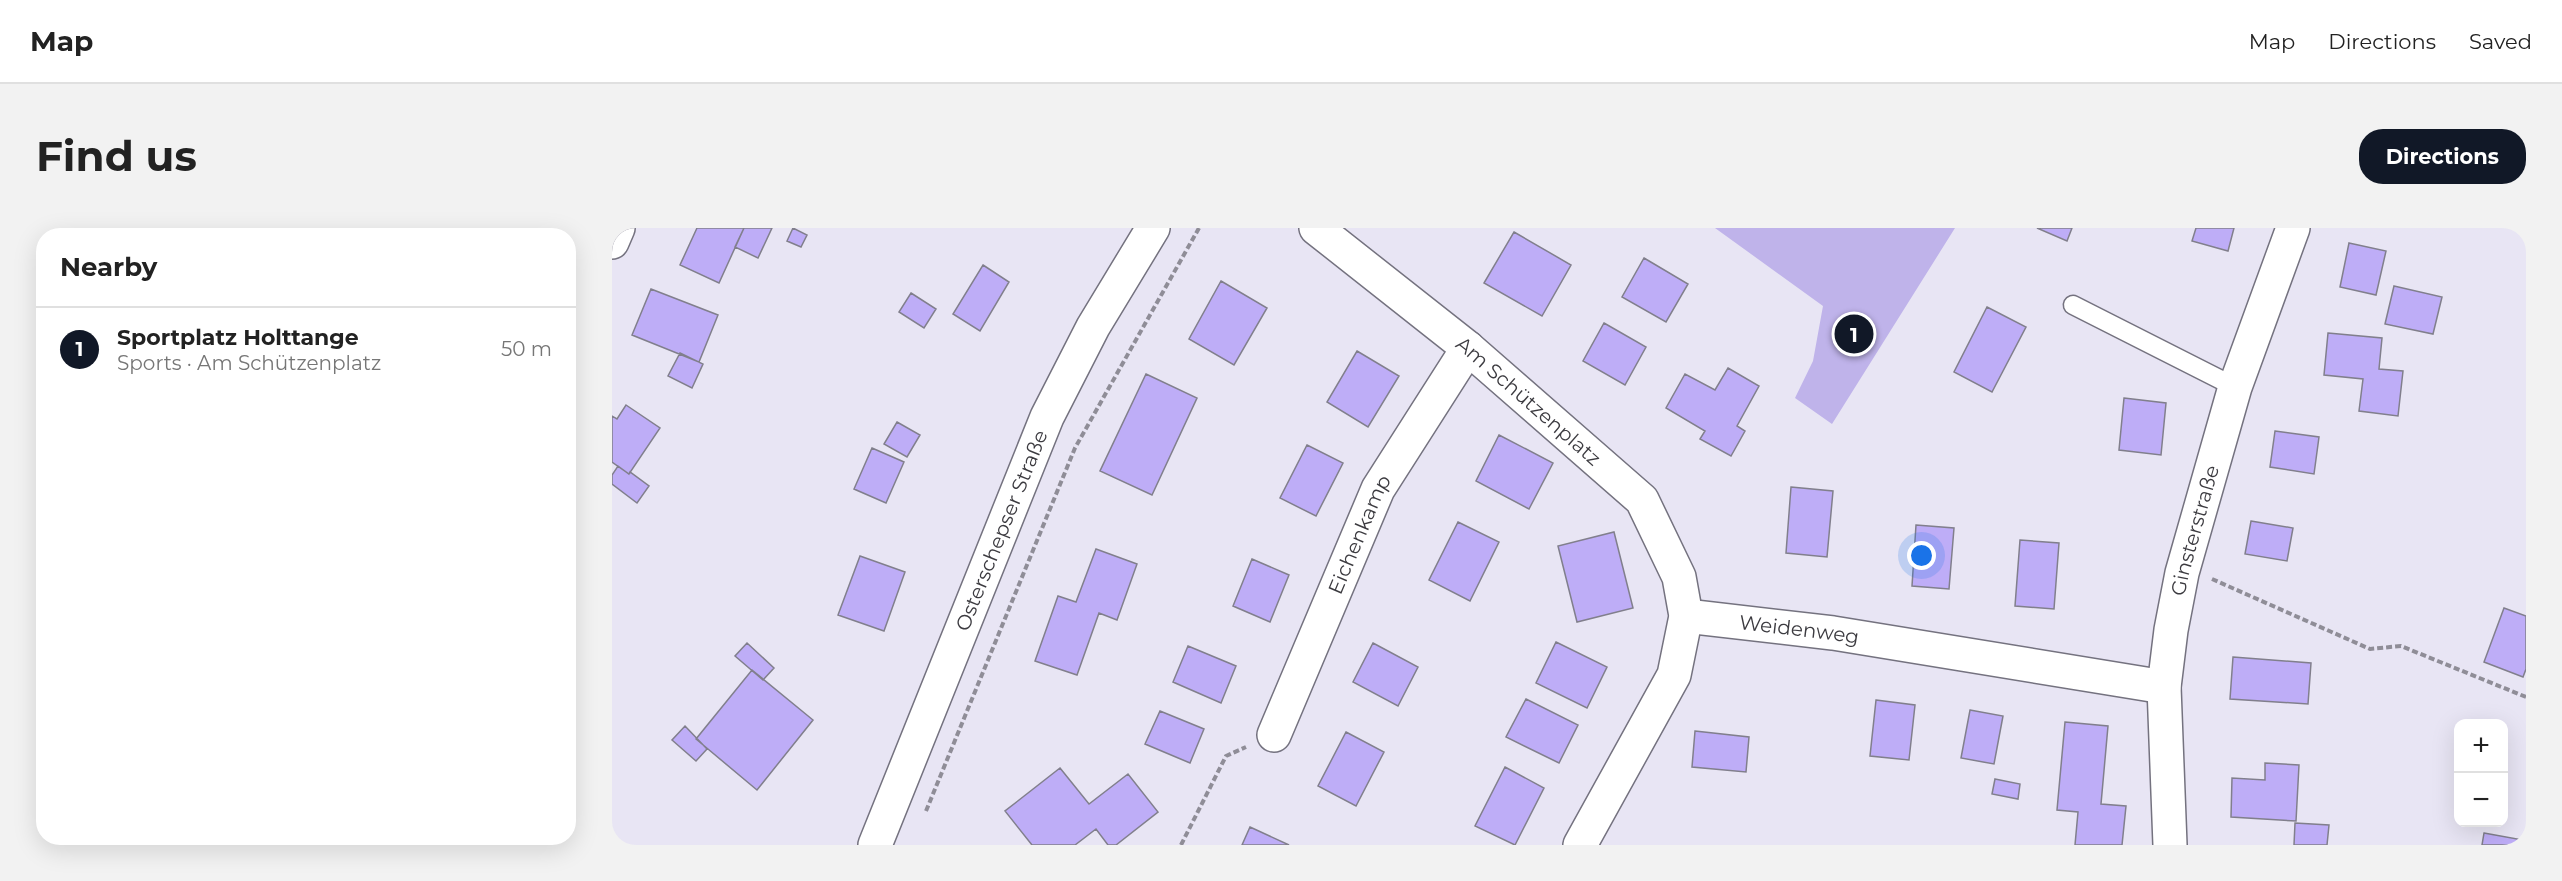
<!DOCTYPE html>
<html lang="en">
<head>
<meta charset="utf-8">
<style>
  body { margin:0; font-family:Montserrat,sans-serif; background:#f2f2f2; color:#222 }
  .controls { position:absolute; right:18px; bottom:18px; display:grid; overflow:hidden; border-radius:12px; box-shadow:0 6px 24px #0002 }
  .controls button { width:54px; height:54px; display:grid; place-items:center; padding:0; border:0; border-bottom:2px solid #e0e0e0; background:#fff; color:#222; font:30px sans-serif }
  .you { position:absolute; left:1310px; top:328px; width:21px; height:21px; margin:-15px; border:4px solid #fff; border-radius:50%; background:#1a73e8; box-shadow:0 0 0 9px #1a73e833 }
  .badge { display:grid; place-items:center; width:39px; height:39px; border-radius:50%; background:#111827; color:#fff; font-size:20px; font-weight:700 }
  .pin { position:absolute; translate:-50% -50%; border:3px solid #fff; box-shadow:0 2px 6px #0006 }
  .list { margin:0; padding:0; list-style:none }
  h2 { display:flex; justify-content:space-between; align-items:center; height:78px; margin:0; padding:0 24px; font-size:26px }
  h2 small { font-size:20px; font-weight:400; color:#767676 }
  .list li { display:grid; grid-template-columns:39px 1fr auto; gap:18px; align-items:center; box-sizing:border-box; height:84px; padding:0 24px; border-top:2px solid #e0e0e0 }
  .list b { display:block; font-size:22px; white-space:nowrap }
  .list p { margin:0; font-size:20px; white-space:nowrap; color:#767676 }
  .list em { font-size:20px; font-style:normal; color:#767676 }
  .map { position:relative; flex:none; width:1914px; height:617px; overflow:hidden; border-radius:24px }
  header { display:flex; align-items:center; gap:36px; box-sizing:border-box; height:84px; padding:0 30px; background:#fff; border-bottom:2px solid #e0e0e0 }
  header strong { font-size:28px }
  nav { display:flex; gap:33px; margin-inline-start:auto; font-size:21px }
  .intro { display:flex; align-items:center; justify-content:space-between; box-sizing:border-box; height:144px; padding:0 36px }
  h1 { margin:0; font-size:42px }
  .button { padding:15px 27px; border-radius:24px; background:#111827; color:#fff; font-size:21px; font-weight:700 }
  main { display:flex; gap:36px; padding:0 36px }
  aside { flex:1; background:#fff; border-radius:24px; box-shadow:0 6px 24px #0002 }
  .map>svg:first-child { display:block }
  .green { fill:#bfb3ea }
  .building { fill:#beadf7; stroke:#817f8c; stroke-width:1.5 }
  .lines { fill:none; stroke-linecap:round; stroke-linejoin:round }
  .service-casing { stroke:#74727f; stroke-width:21 }
  .minor-casing { stroke:#74727f; stroke-width:36 }
  .secondary-casing { stroke:#74727f; stroke-width:36 }
  .path { stroke:#8f8d97; stroke-width:4; stroke-dasharray:6 3; stroke-linecap:butt }
  .service { stroke:#fff; stroke-width:18 }
  .minor { stroke:#fff; stroke-width:33 }
  .secondary { stroke:#fff; stroke-width:33 }
  .labels { text-anchor:middle; stroke-width:4.5; stroke-linejoin:round; paint-order:stroke }
  .street-label { font-size:20px; fill:#3c3b40; stroke:#e8e5f4 }
</style>
</head>
<body>
<header>
<strong>Map</strong>
<nav><a>Map</a><a>Directions</a><a>Saved</a></nav>
</header>
<div class="intro"><h1>Find us</h1><a class="button">Directions</a></div>
<main>
<aside>
<h2>Nearby<small></small></h2>
<ul class="list">
<li><span class="badge">1</span><div><b>Sportplatz Holttange</b><p>Sports · Am Schützenplatz</p></div><em>50 m</em></li>
</ul>
</aside>
<div class="map">
<svg width="1914" height="617" viewBox="0 0 1914 617">
  <rect width="100%" height="100%" fill="#e8e5f4"/>
  <path class="green" d="M1103 0H1343L1220 196 1183 170 1201 133 1211 78Z"/>
  <path class="building" d="M85 0H132L107 55 68 37Z
    M132 0H160L146 30 123 19Z
    M181 0 195 7 189 19 175 13Z
    M1425 0H1460L1455 13Z
    M1584 0H1622L1616 23 1580 13Z
    M902 4 959 37 930 88 872 55Z
    M1737 15 1774 23 1764 67 1728 59Z
    M1032 30 1076 56 1054 94 1010 69Z
    M371 37 397 54 368 103 341 86Z
    M609 53 655 80 622 137 577 111Z
    M1782 58 1830 69 1821 106 1773 96Z
    M39 61 106 87 87 134 20 107Z
    M299 65 324 81 312 100 287 84Z
    M1375 79 1414 99 1380 164 1342 144Z
    M992 95 1034 119 1013 157 971 133Z
    M1716 105 1770 110 1767 141 1791 143 1786 188 1747 183 1751 151 1712 147Z
    M745 123 787 148 756 199 715 174Z
    M68 125 91 136 80 160 56 148Z
    M1116 140 1147 158 1125 198 1133 203 1119 228 1088 211 1093 203 1054 180 1073 146 1103 162Z
    M534 146 585 170 540 267 488 243Z
    M1512 170 1554 175 1549 227 1507 222Z
    M14 177 48 200 17 246 0 234V188L5 191Z
    M285 194 308 207 295 229 272 216Z
    M1663 203 1707 209 1702 246 1658 239Z
    M887 207 941 235 917 281 864 253Z
    M695 217 731 235 704 288 668 270Z
    M260 220 292 234 274 275 242 261Z
    M6 238 17 246 18 244 37 258 25 275 0 256V247Z
    M1179 259 1221 263 1215 329 1174 325Z
    M1639 293 1681 300 1675 333 1633 326Z
    M846 294 887 314 858 373 817 352Z
    M1304 297 1342 300 1337 361 1300 358Z
    M1002 304 1021 380 965 394 946 318Z
    M1408 312 1447 315 1442 381 1403 378Z
    M484 321 525 336 505 392 487 385 465 447 423 433 446 368 464 374Z
    M248 328 293 344 272 403 226 387Z
    M640 331 677 347 658 394 621 378Z
    M1892 380 1914 388V441L1911 449 1872 434Z
    M944 414 995 439 975 480 924 455Z
    M135 415 162 440 151 452 123 428Z
    M761 415 806 439 786 478 741 454Z
    M576 418 624 438 609 475 561 454Z
    M1621 429 1699 435 1696 476 1618 471Z
    M140 442 201 492 145 562 84 511Z
    M914 471 966 497 947 535 894 509Z
    M1264 472 1303 477 1297 532 1258 528Z
    M1358 482 1391 488 1382 536 1349 530Z
    M548 483 592 501 578 535 533 516Z
    M1453 494 1496 498 1489 576 1514 578 1510 617H1463L1466 584 1445 582Z
    M73 498 95 521 84 533 60 512Z
    M1083 503 1137 509 1134 544 1080 539Z
    M734 504 772 524 744 578 706 558Z
    M1653 535 1687 537 1684 593 1619 589 1620 550 1653 552Z
    M893 539 932 560 903 617 863 598Z
    M448 540 477 576 516 546 546 584 504 617H496L484 601 463 617H420L393 583Z
    M1383 551 1408 556 1406 571 1380 566Z
    M1683 595 1717 597 1715 617H1682Z
    M638 599 677 617H630Z
    M1872 605 1911 612 1910 617H1870Z"/>
  <g class="lines">
    <g class="service-casing">
      <path id="service" d="M1461 77 1623 159"/>
    </g>
    <g class="minor-casing">
      <g id="minor">
        <path id="s1" d="M704 0 856 120 1030 272 1067 349 1074 388 1062 447 968 617"/>
        <path d="M0 14 6 0"/>
        <path id="s2" d="M1074 388 1221 405 1552 459"/>
        <path id="s3" d="M662 507 766 261 856 120"/>
        <path id="s4" d="M1558 617 1552 459 1559 402 1570 345 1623 159 1681 0"/>
      </g>
    </g>
    <g class="secondary-casing">
      <g id="secondary">
        <path id="s5" d="M263 617 435 189 481 99 541 0"/>
      </g>
    </g>
    <path class="path" d="M1600 351 1758 421 1789 418 1914 469
      M314 583 463 220 587 0
      M569 617 614 528 634 519"/>
    <use href="#service" class="service"/>
    <use href="#minor" class="minor"/>
    <use href="#secondary" class="secondary"/>
  </g>
  <g class="labels">
    <g class="street-label">
      <text dy="7" stroke="none"><textPath href="#s1" startOffset="274">Am Schützenplatz</textPath></text>
      <text dy="7" stroke="none"><textPath href="#s5" startOffset="339">Osterschepser Straße</textPath></text>
      <text dy="7" stroke="none"><textPath href="#s4" startOffset="318">Ginsterstraße</textPath></text>
      <text dy="7" stroke="none"><textPath href="#s3" startOffset="218">Eichenkamp</textPath></text>
      <text dy="7" stroke="none"><textPath href="#s2" startOffset="114">Weidenweg</textPath></text>
    </g>
  </g>
</svg>
<div class="controls">
<button>+</button>
<button>−</button>
</div>
<div class="you"></div>
<div class="pin badge" style="left:1242px;top:106px">1</div>
</div>
</main>
</body>
</html>
